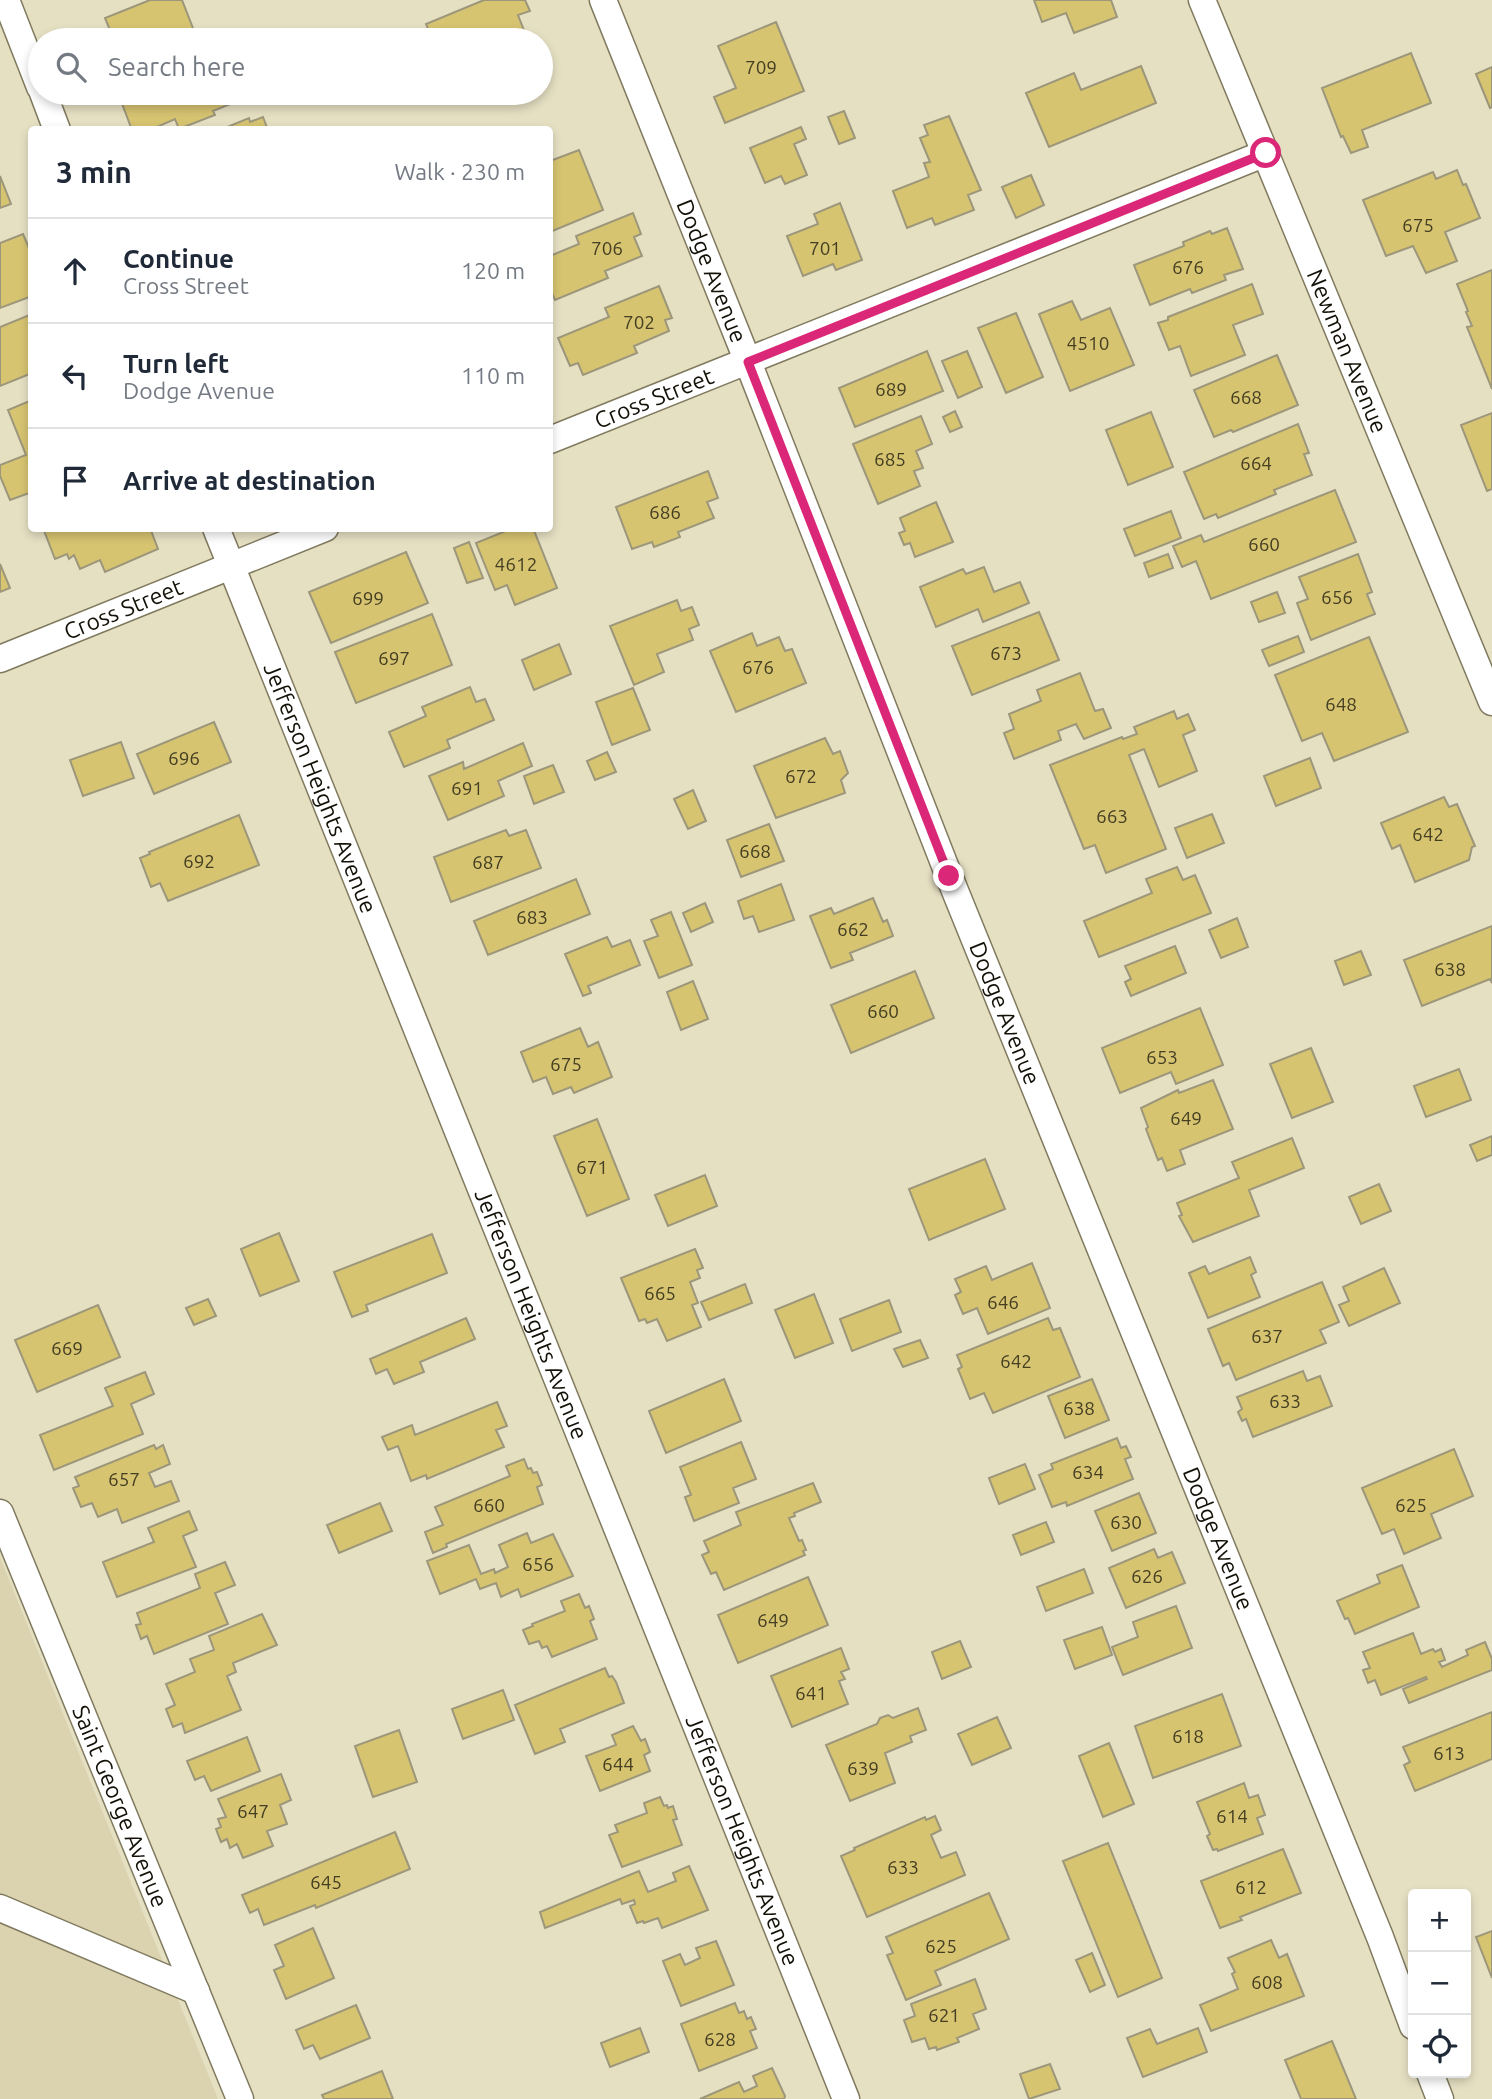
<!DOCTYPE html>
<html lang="en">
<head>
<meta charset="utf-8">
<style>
  body { margin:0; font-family:Ubuntu,sans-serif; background:#f2f2f3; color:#1f2937 }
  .controls { position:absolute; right:21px; bottom:21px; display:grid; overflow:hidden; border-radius:7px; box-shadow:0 4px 10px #0003 }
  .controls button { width:63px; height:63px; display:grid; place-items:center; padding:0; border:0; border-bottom:2px solid #e0e1e3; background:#fff; color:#1f2937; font:35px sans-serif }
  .stop { position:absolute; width:21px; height:21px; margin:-16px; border:5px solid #db2777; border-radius:50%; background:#fff }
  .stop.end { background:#db2777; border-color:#fff; box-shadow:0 2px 7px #0008 }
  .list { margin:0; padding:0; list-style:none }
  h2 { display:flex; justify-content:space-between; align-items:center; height:91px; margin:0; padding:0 28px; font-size:30px }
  h2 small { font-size:23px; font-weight:400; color:#747a83 }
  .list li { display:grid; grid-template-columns:46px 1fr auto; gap:21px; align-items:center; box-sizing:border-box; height:105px; padding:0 28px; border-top:2px solid #e0e1e3 }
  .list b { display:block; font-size:26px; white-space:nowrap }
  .list p { margin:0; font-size:23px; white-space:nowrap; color:#747a83 }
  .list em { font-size:23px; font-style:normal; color:#747a83 }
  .icon { flex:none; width:38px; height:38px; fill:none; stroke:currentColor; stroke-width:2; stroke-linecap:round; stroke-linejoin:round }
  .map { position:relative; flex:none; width:1492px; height:2099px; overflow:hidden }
  .search { position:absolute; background:#fff; box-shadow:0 4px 10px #0003; left:28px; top:28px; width:525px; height:77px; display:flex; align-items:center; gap:18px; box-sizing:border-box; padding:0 24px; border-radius:38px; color:#747a83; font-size:26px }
  .panel { position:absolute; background:#fff; box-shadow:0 4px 10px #0003; left:28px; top:126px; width:525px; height:406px; border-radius:7px }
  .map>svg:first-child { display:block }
  .built { fill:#dbd3b0 }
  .building { fill:#d7c471; stroke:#9c967b; stroke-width:2 }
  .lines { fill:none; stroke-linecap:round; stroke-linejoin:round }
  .minor-casing { stroke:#807a5f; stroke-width:29 }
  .minor { stroke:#fff; stroke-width:26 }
  .route { stroke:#db2777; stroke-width:9 }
  .labels { text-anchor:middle; stroke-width:6; stroke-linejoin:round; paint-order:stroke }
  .number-label { font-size:19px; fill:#443e22 }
  .street-label { font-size:23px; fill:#131107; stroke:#fff }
</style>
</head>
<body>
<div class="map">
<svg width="1492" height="2099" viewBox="0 0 1492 2099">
  <rect width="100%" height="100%" fill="#e6e0c3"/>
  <path class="built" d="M0 1557 218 2099H0Z"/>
  <path class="building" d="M150 0H182L196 36 185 40H114L105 18Z
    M484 0H525L530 11 518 15 525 33 507 40H433L426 24Z
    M1034 0H1111L1117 17 1074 33 1066 13 1042 22Z
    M776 22 804 91 725 123 714 97 736 88 718 46Z
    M1411 53 1431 103 1362 130 1368 147 1351 153 1343 136 1341 137 1322 88Z
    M1141 66 1156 103 1049 147 1026 93 1074 73 1081 90Z
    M1492 67V107L1490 108 1476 74Z
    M118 93H237L240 100 213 111 215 115 179 129 175 119 150 130H132Z
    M844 111 855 138 839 144 828 117Z
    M949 116 981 190 968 195 974 210 935 225 932 218 907 228 893 191 929 177 924 163 930 162 920 138 928 135 924 125Z
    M263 117 268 130H220L249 118 250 122Z
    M801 127 806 139 794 144 807 175 785 184 781 176 765 183 750 148Z
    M579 150 603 210 550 232V161Z
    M1457 170 1463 185 1466 184 1480 218 1445 232 1457 261 1426 273 1413 246 1386 256 1363 200 1433 172 1436 179Z
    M1031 175 1044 205 1016 218 1002 187Z
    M0 176 11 204 0 208Z
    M840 203 862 260 836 270 833 264 803 276 787 236 818 224 814 214Z
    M633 213 641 234 634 237 642 256 605 271 608 278 555 300 550 289V256L579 244 576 236Z
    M1227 228 1243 269 1224 275 1226 280 1192 293 1190 289 1150 305 1134 265 1184 246 1183 242 1210 231 1212 234Z
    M23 234 32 255V296L0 308V243Z
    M1492 270V389L1467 327 1472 326 1466 312 1468 311 1457 284Z
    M1252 284 1263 314 1233 325 1245 355 1191 376 1180 346 1169 350 1158 323 1168 320V317Z
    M659 286 672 318 665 320 669 331 634 346 637 353 583 375 578 363 570 366 558 338 609 317 605 308Z
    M1072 301 1081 320 1110 308 1134 365 1070 391 1039 314Z
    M1016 313 1043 377 1006 393 978 328Z
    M32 314V373L0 386V327Z
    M927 351 943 391 855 427 839 388Z
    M967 351 982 387 958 398 942 361Z
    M1277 355 1298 405 1233 432 1231 430 1214 437 1194 390Z
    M32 400V492L10 500 0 476V465L26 455 8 410Z
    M955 411 962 427 950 432 943 417Z
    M1151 412 1173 467 1128 485 1106 430Z
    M1492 413V489L1487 491 1461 425Z
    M921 416 932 444 916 451 923 468 914 471 920 486 878 504 853 444Z
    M1298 424 1309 453 1304 454 1312 475 1274 490 1276 494 1218 518 1216 514 1204 519 1184 472Z
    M708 471 718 498 707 502 714 518 678 532 680 537 654 547 652 542 632 549 616 507Z
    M1335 490 1356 542 1211 599 1196 561 1182 567 1173 546 1201 535 1204 542Z
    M936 502 953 542 915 557 910 543 904 545 899 533 905 531 900 518Z
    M1171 511 1181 538 1135 556 1124 529Z
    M43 528H150L158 549 105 572 100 560 80 569 74 555 69 559 67 554 55 559Z
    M513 528H533L557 588 515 605 507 585 495 590 476 543Z
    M469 542 483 578 467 583 454 548Z
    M406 552 428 603 331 643 309 592Z
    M1168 554 1173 568 1149 577 1144 563Z
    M1358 554 1372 592 1367 594 1375 614 1311 640 1297 603 1308 599 1299 577Z
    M0 564 10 588 0 592Z
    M984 567 994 592 1020 582 1029 603 983 622 978 609 936 627 920 587 963 569 966 574Z
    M1277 592 1285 613 1259 622 1251 602Z
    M677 600 681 611 692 607 699 625 689 629 693 640 657 654 664 672 634 685 610 626Z
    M1039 612 1059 660 972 695 952 646Z
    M432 614 452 665 356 703 335 652Z
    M752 633 757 646 779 637 785 651 792 649 806 683 736 712 710 651Z
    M1298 636 1304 652 1269 666 1262 650Z
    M1369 637 1408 732 1334 761 1322 733 1302 741 1275 675Z
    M559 644 571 674 534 690 522 660Z
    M1080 673 1095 711 1103 709 1111 728 1084 739 1076 724 1058 731 1061 740 1014 759 1004 733 1014 729 1009 714 1041 701 1037 690Z
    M470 687 476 702 485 699 494 720 447 740 450 748 404 767 389 732 426 716 422 707Z
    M633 688 650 730 612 745 596 702Z
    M1174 711 1177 719 1188 714 1195 730 1183 735 1197 771 1159 787 1144 749 1129 755 1166 849 1106 873 1095 845 1084 849 1050 765 1122 737 1123 739 1137 734 1134 727Z
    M214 722 231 762 154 794 137 754Z
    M825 738 833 754 840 751 848 773 841 780 845 793 776 818 754 766Z
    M121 742 134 778 83 796 70 760Z
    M523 743 532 766 498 781 504 796 448 820 429 776 463 762 464 769Z
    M607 752 616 772 595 780 587 761Z
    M1310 758 1321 788 1276 806 1264 776Z
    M553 765 564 792 534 804 524 776Z
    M693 790 706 821 688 829 674 799Z
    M1444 797 1449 807 1457 804 1475 846 1472 847 1469 860 1415 882 1400 845 1392 849 1381 823Z
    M1212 814 1224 843 1187 858 1175 828Z
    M239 815 259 865 168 901 160 883 151 887 140 858 150 854 149 852Z
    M769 824 784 861 741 877 727 840Z
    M506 830 509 836 526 830 541 868 451 902 434 857Z
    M1177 867 1183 880 1195 875 1211 913 1099 957 1084 921 1152 893 1146 879Z
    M576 879 590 914 488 955 474 921Z
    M781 884 794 920 759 932 753 916 744 919 738 901Z
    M873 898 883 922 887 920 893 936 850 953 853 960 831 968 810 916 831 908 834 914Z
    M705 903 713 922 691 932 683 913Z
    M671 912 692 965 659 978 644 941 658 936 651 920Z
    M1237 918 1248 947 1221 958 1209 930Z
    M1492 926V983L1490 979 1422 1006 1404 960Z
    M607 937 612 947 630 940 640 965 588 986 591 993 583 996 565 954Z
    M1175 946 1186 973 1131 996 1125 982 1131 979 1125 966Z
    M1361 951 1371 975 1344 985 1335 961Z
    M915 971 934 1018 851 1053 831 1005Z
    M693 981 708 1019 681 1030 667 992Z
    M1200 1008 1223 1065 1176 1084 1171 1072 1120 1093 1102 1048Z
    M580 1028 588 1047 598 1042 612 1077 574 1093 571 1087 553 1094 546 1077 533 1082 521 1052Z
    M1311 1048 1333 1102 1292 1118 1270 1064Z
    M1459 1069 1471 1100 1426 1117 1414 1086Z
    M1213 1080 1233 1129 1180 1150 1185 1164 1167 1171 1162 1158 1158 1160 1146 1129 1148 1127 1141 1108 1178 1090 1179 1093Z
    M597 1119 629 1199 587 1216 554 1136Z
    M1492 1136V1155L1477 1161 1470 1145Z
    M1292 1138 1304 1168 1249 1190 1259 1216 1193 1242 1179 1216 1182 1215 1177 1203 1239 1178 1232 1162Z
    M985 1159 1005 1209 929 1240 909 1189Z
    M705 1175 717 1206 668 1226 655 1195Z
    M1379 1184 1391 1211 1361 1224 1349 1197Z
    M279 1233 299 1281 260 1296 241 1249Z
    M432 1234 447 1273 366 1305 368 1311 352 1317 334 1272Z
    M695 1249 703 1268 697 1270 700 1278 690 1282 698 1303 692 1305 701 1327 667 1341 657 1319 647 1323 645 1319 639 1321 621 1278Z
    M1250 1257 1256 1272 1251 1275 1260 1297 1208 1318 1189 1273 1205 1266 1209 1274Z
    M1032 1263 1050 1308 988 1334 977 1308 963 1314 955 1295 961 1292 955 1279 986 1266 992 1280Z
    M1384 1268 1400 1303 1349 1326 1339 1305 1349 1301 1343 1287Z
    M1322 1282 1339 1322 1320 1330 1326 1343 1236 1380 1229 1363 1223 1366 1208 1329Z
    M745 1284 752 1303 709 1320 701 1302Z
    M814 1294 833 1343 795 1358 775 1310Z
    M208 1299 216 1316 194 1325 186 1308Z
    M889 1300 901 1332 852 1351 840 1319Z
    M98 1305 120 1357 37 1392 15 1340Z
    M466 1318 475 1339 420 1362 424 1372 394 1384 387 1369 376 1374 370 1359Z
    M1048 1318 1053 1330 1060 1328 1080 1377 993 1413 984 1393 970 1399 958 1369 962 1367 957 1355Z
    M920 1340 928 1358 903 1367 894 1349Z
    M1303 1371 1307 1381 1320 1376 1332 1406 1253 1437 1246 1419 1242 1421 1238 1412 1242 1409 1237 1397Z
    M145 1372 154 1394 131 1404 143 1434 54 1470 40 1435 113 1406 105 1388Z
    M724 1379 741 1421 666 1453 649 1411Z
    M1092 1379 1109 1420 1065 1438 1048 1396Z
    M497 1402 507 1426 496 1430 504 1447 427 1479 426 1475 411 1481 398 1446 388 1450 382 1437 412 1425 415 1435Z
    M1117 1438 1121 1448 1126 1446 1131 1457 1125 1459 1133 1479 1067 1506 1066 1502 1052 1507 1039 1475 1053 1469 1051 1464Z
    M741 1442 756 1479 733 1488 739 1503 694 1521 685 1497 691 1495 680 1467Z
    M154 1445 156 1449 163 1445 170 1464 149 1473 155 1487 171 1481 179 1501 122 1523 117 1509 98 1517 92 1503 81 1507 73 1488 79 1486 75 1477Z
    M1454 1449 1473 1496 1431 1514 1441 1538 1404 1554 1394 1529 1382 1534 1362 1488Z
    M524 1459 528 1469 531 1468 533 1473 537 1472 542 1485 537 1487 543 1504 446 1544 447 1547 433 1553 425 1532 443 1525 435 1507 510 1476 506 1466Z
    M1025 1464 1035 1489 999 1504 989 1478Z
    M813 1483 821 1502 794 1513 795 1516 789 1518 799 1541 802 1540 806 1550 803 1551 805 1555 724 1590 716 1572 711 1574 702 1555 709 1552 704 1541 741 1525 736 1512Z
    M1139 1493 1156 1533 1112 1551 1095 1511Z
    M380 1503 392 1531 339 1553 327 1525Z
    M189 1511 197 1530 183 1536 196 1567 117 1597 103 1562 154 1542 148 1528Z
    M1046 1522 1054 1542 1021 1555 1013 1535Z
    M527 1533 531 1543 553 1534 573 1576 521 1597 518 1589 501 1597 496 1583 480 1589 476 1579 440 1594 427 1561 469 1545 481 1574 494 1569 495 1573 508 1567 499 1545Z
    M1154 1549 1158 1558 1172 1552 1185 1583 1126 1608 1109 1568Z
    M225 1562 235 1585 215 1593 228 1624 154 1654 147 1636 141 1639 136 1625 141 1624 137 1613 200 1588 195 1574Z
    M1402 1565 1419 1607 1355 1634 1348 1618 1345 1619 1337 1601 1380 1583 1377 1575Z
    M1084 1569 1093 1593 1046 1611 1037 1587Z
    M808 1577 828 1625 738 1663 718 1615Z
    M579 1594 585 1608 589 1606 594 1619 590 1621 597 1639 552 1657 547 1646 542 1648 539 1641 529 1644 523 1630 533 1626 532 1624 565 1611 561 1601Z
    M1176 1606 1192 1648 1123 1675 1112 1647 1138 1637 1133 1622Z
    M262 1614 277 1645 233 1663 236 1672 227 1676 241 1710 185 1733 182 1723 173 1727 166 1709 175 1705 166 1684 195 1672 190 1659 214 1650 209 1636Z
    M1102 1627 1112 1655 1075 1669 1064 1640Z
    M1413 1633 1421 1654 1433 1649 1435 1652 1441 1649 1445 1660 1439 1662 1442 1667 1468 1655 1466 1650 1485 1642 1492 1659V1670L1409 1703 1403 1689 1427 1679 1426 1677 1381 1695 1375 1680 1368 1683 1363 1670 1370 1668 1363 1652Z
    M960 1641 971 1667 942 1679 932 1652Z
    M841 1648 849 1669 841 1672 845 1679 839 1681 848 1704 792 1727 771 1676Z
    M605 1668 609 1677 612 1676 616 1682 624 1703 560 1729 565 1742 535 1754 515 1705Z
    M503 1690 514 1720 463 1739 452 1709Z
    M1222 1694 1241 1746 1153 1778 1135 1726Z
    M918 1708 926 1730 910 1736 912 1742 885 1753 895 1783 850 1801 826 1745 877 1724 880 1718 888 1715 893 1718Z
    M1492 1712V1759L1415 1791 1404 1765 1410 1762 1403 1747Z
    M997 1717 1011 1748 972 1765 958 1734Z
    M633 1726 641 1741 645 1739 650 1752 644 1755 650 1771 600 1791 586 1756 616 1745 612 1735Z
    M399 1730 417 1782 373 1797 355 1746Z
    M247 1737 260 1771 211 1791 204 1776 195 1780 187 1761Z
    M1109 1743 1134 1804 1103 1817 1079 1756Z
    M281 1774 291 1800 280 1805 287 1824 267 1831 273 1846 243 1858 237 1844 230 1848 227 1839 221 1842 216 1829 221 1827 218 1819 226 1817 218 1799Z
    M1244 1783 1249 1798 1258 1795 1265 1815 1257 1818 1263 1834 1218 1851 1217 1849 1213 1850 1207 1836 1210 1834 1197 1802Z
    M660 1797 664 1806 667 1805 668 1808 673 1806 677 1819 673 1820 682 1845 622 1867 609 1835 618 1832 615 1825 647 1813 644 1803Z
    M935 1816 941 1830 931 1835 941 1858 956 1852 965 1875 867 1917 841 1856 855 1850 854 1848 925 1817 926 1820Z
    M395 1832 410 1869 316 1908 315 1905 264 1925 258 1909 250 1913 242 1895Z
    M1108 1843 1162 1978 1118 1997 1063 1861Z
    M1283 1849 1301 1893 1240 1917 1242 1920 1220 1928 1201 1881Z
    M689 1866 708 1910 662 1928 658 1918 644 1923 643 1921 637 1923 630 1906 635 1904 634 1900 622 1904 620 1899 545 1928 540 1912 639 1871 648 1892 676 1881 673 1873Z
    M989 1893 1009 1939 935 1971 941 1985 906 2000 887 1955 893 1953 886 1937Z
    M313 1928 334 1978 286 1999 274 1970 284 1966 275 1945Z
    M1492 1931V1978L1476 1937Z
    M1271 1940 1279 1958 1287 1954 1304 1996 1211 2031 1200 2005 1238 1989 1232 1974 1235 1972 1228 1958Z
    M716 1941 734 1985 681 2006 663 1961 680 1954 685 1965 700 1958 696 1948Z
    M1092 1953 1105 1985 1090 1992 1076 1960Z
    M975 1979 986 2009 973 2014 979 2029 957 2038 959 2042 937 2050 936 2047 929 2049 925 2038 912 2042 904 2020 915 2016 911 2004Z
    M735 2003 739 2013 744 2011 747 2019 751 2017 756 2029 750 2031 757 2048 699 2071 681 2024Z
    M356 2005 370 2038 320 2059 313 2045 304 2049 296 2030Z
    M640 2028 649 2052 610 2067 601 2043Z
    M1198 2028 1207 2052 1143 2077 1127 2038 1150 2029 1157 2044Z
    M1332 2041 1356 2099H1301L1285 2060Z
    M1050 2064 1060 2089 1029 2099 1020 2074Z
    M772 2068 785 2096 784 2099H700L739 2082 744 2092 757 2086 753 2076Z
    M382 2071 393 2099H324L322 2095Z"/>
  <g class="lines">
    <g class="minor-casing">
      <g id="minor">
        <path d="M6 0 40 87"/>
        <path id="s1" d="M603 0 748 362 949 876 1380 1937 1413 2026"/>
        <path id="s2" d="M1202 0 1492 702"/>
        <path d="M43 93 57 130"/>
        <path id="s3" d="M550 440 1266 153"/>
        <path id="s4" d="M216 528 846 2099"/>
        <path id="s5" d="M0 659 325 528"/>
        <path id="s6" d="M0 1513 240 2099"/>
        <path d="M0 1908 196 1991"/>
        <path d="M1430 2073 1440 2099"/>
      </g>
    </g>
    <use href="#minor" class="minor"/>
  </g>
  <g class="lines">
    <path class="route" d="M949 876 748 362 1266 153"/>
  </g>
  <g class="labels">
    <g class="number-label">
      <text x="761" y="74">709</text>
      <text x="1418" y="232">675</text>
      <text x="607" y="255">706</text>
      <text x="825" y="255">701</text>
      <text x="1188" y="274">676</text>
      <text x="639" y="329">702</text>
      <text x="1088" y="350">4510</text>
      <text x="891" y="396">689</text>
      <text x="1246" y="404">668</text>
      <text x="890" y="466">685</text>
      <text x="1256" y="470">664</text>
      <text x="665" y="519">686</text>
      <text x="1264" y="551">660</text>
      <text x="516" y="571">4612</text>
      <text x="1337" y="604">656</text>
      <text x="368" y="605">699</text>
      <text x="1006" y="660">673</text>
      <text x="394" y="665">697</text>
      <text x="758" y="674">676</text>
      <text x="1341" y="711">648</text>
      <text x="184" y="765">696</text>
      <text x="801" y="783">672</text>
      <text x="467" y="795">691</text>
      <text x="1112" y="823">663</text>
      <text x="1428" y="841">642</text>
      <text x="755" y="858">668</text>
      <text x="199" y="868">692</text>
      <text x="488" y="869">687</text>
      <text x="532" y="924">683</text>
      <text x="853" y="936">662</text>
      <text x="1450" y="976">638</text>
      <text x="883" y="1018">660</text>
      <text x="1162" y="1064">653</text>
      <text x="566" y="1071">675</text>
      <text x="1186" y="1125">649</text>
      <text x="592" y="1174">671</text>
      <text x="660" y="1300">665</text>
      <text x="1003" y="1309">646</text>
      <text x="1267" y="1343">637</text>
      <text x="67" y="1355">669</text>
      <text x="1016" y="1368">642</text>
      <text x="1285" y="1408">633</text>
      <text x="1079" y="1415">638</text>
      <text x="1088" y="1479">634</text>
      <text x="124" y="1486">657</text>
      <text x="489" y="1512">660</text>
      <text x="1411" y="1512">625</text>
      <text x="1126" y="1529">630</text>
      <text x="538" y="1571">656</text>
      <text x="1147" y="1583">626</text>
      <text x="773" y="1627">649</text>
      <text x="811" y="1700">641</text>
      <text x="1188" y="1743">618</text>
      <text x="1449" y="1760">613</text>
      <text x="618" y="1771">644</text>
      <text x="863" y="1775">639</text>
      <text x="253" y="1818">647</text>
      <text x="1232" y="1823">614</text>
      <text x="903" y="1874">633</text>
      <text x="326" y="1889">645</text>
      <text x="1251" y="1894">612</text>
      <text x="941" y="1953">625</text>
      <text x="1267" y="1989">608</text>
      <text x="944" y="2022">621</text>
      <text x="720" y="2046">628</text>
    </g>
    <g class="street-label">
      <text dy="8" stroke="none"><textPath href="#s1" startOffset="292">Dodge Avenue</textPath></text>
      <text dy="8" stroke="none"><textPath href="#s2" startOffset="380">Newman Avenue</textPath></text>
      <text dy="8" stroke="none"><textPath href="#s3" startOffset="112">Cross Street</textPath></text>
      <text dy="8" stroke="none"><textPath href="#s5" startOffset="133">Cross Street</textPath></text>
      <text dy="8" stroke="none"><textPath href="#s4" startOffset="280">Jefferson Heights Avenue</textPath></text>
      <text dy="8" stroke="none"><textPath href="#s1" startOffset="1090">Dodge Avenue</textPath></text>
      <text dy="8" stroke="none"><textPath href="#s4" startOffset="847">Jefferson Heights Avenue</textPath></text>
      <text dy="8" stroke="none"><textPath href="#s1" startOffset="1657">Dodge Avenue</textPath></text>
      <text dy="8" stroke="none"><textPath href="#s6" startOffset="317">Saint George Avenue</textPath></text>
      <text dy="8" stroke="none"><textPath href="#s4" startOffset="1414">Jefferson Heights Avenue</textPath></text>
    </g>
  </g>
</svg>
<div class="controls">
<button>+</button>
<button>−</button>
<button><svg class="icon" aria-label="locate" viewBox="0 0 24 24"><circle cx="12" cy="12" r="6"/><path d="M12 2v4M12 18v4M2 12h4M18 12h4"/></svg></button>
</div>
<div class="stop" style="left:1266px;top:153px"></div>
<div class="stop end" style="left:949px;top:876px"></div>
<div class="search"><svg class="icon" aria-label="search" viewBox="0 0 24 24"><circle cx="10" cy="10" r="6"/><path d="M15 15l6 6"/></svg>Search here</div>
<section class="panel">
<h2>3 min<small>Walk · 230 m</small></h2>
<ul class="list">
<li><svg class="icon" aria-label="ahead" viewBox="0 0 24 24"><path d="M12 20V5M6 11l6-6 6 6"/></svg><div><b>Continue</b><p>Cross Street</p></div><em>120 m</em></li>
<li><svg class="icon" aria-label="left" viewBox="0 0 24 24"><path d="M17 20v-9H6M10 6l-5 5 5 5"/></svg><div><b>Turn left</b><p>Dodge Avenue</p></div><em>110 m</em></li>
<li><svg class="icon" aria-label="arrive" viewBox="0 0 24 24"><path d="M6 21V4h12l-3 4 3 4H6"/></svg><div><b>Arrive at destination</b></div></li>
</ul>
</section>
</div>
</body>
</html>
